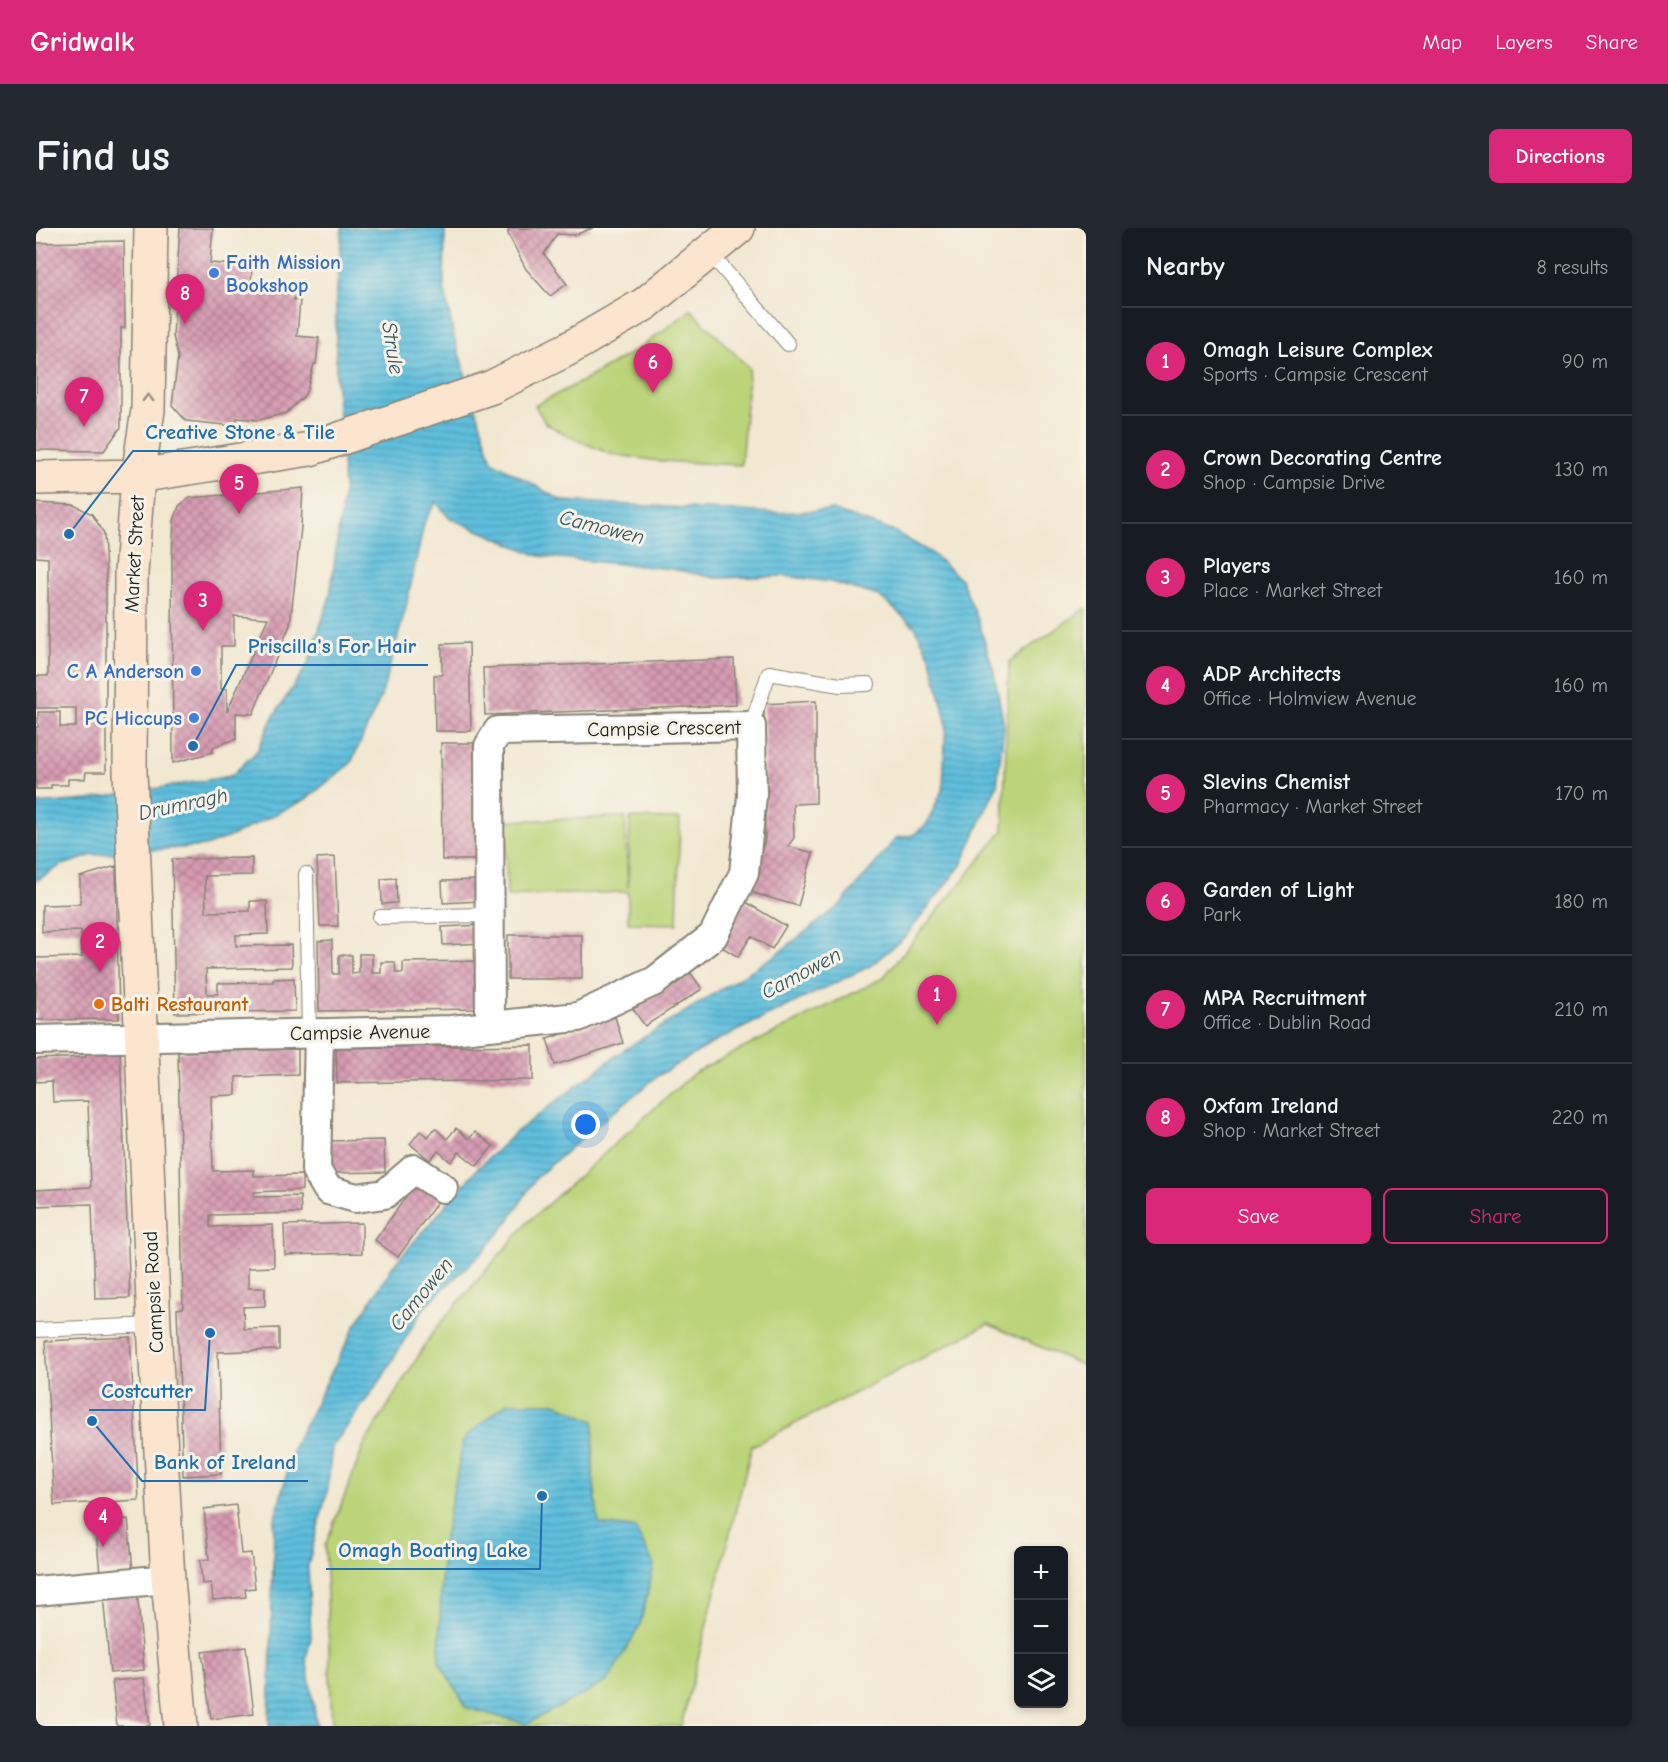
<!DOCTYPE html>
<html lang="en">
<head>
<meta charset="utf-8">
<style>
  body { margin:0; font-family:"Comic Neue",sans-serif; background:#242831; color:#f1f3f6 }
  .controls { position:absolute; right:18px; bottom:18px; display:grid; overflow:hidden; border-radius:9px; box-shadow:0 3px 9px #0003 }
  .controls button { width:54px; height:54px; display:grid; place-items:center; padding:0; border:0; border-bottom:2px solid #363941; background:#171b24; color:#f1f3f6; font:30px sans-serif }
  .you { position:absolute; left:550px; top:897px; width:21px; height:21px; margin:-15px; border:4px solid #fff; border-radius:50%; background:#1a73e8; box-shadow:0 0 0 9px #1a73e833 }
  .badge { display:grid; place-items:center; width:39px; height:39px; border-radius:50%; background:#db2777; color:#fff; font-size:20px; font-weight:700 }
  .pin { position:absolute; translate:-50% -50px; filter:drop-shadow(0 2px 3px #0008) }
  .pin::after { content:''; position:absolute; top:32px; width:21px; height:18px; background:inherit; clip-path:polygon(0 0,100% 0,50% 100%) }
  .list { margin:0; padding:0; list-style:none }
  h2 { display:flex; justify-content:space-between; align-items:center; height:78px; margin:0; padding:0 24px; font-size:26px }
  h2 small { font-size:20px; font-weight:400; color:#9ea1a6 }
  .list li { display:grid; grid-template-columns:39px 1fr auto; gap:18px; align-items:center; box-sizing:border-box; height:108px; padding:0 24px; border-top:2px solid #363941 }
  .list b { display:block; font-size:22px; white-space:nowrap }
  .list p { margin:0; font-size:20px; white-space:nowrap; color:#9ea1a6 }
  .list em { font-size:20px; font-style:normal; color:#9ea1a6 }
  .actions { display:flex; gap:12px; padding:18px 24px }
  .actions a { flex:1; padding:14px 0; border:2px solid #db2777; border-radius:9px; text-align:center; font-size:21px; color:#db2777 }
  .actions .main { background:#db2777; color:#fff }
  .icon { flex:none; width:33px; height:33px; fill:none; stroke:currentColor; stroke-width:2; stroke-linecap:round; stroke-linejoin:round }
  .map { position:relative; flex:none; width:1050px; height:1498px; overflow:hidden; border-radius:9px }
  header { display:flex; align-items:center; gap:36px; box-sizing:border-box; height:84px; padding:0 30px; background:#db2777; color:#fff }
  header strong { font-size:28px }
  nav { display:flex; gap:33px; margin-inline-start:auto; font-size:21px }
  .intro { display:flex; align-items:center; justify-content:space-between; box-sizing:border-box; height:144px; padding:0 36px }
  h1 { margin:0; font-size:42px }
  .button { padding:15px 27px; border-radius:9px; background:#db2777; color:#fff; font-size:21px; font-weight:700 }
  main { display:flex; gap:36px; padding:0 36px }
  aside { flex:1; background:#171b24; border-radius:9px; box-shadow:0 3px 9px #0003 }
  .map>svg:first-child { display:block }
  .park { fill:#bbd479; stroke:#6c784a; stroke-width:1.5 }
  .water { fill:url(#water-rules); stroke:#3e6e7c; stroke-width:1.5 }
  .building { fill:url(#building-cross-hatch); fill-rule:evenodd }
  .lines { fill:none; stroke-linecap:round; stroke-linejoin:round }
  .lane-casing { stroke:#878276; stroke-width:16 }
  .street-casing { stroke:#878276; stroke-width:32 }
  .secondary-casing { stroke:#878276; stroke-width:36 }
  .lane { stroke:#fff; stroke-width:14 }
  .street { stroke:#fff; stroke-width:28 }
  .secondary { stroke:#fbe5cf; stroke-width:33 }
  .oneway { stroke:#978b7e }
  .shop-dot { fill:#3f7fe0; stroke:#f7f3e8; stroke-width:2 }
  .food-dot { fill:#e8710a; stroke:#f7f3e8; stroke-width:2 }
  .labels { text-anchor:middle; stroke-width:6; stroke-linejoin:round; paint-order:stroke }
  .shop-label { font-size:20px; font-weight:bold; fill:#366cbe; stroke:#f7f3e8; text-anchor:end }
  .street-label { font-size:20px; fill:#1c1c1c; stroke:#f7f3e8 }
  .food-label { font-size:20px; font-weight:bold; fill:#c56008; stroke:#f7f3e8; text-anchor:start }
  .water-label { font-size:21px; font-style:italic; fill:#335560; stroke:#f7f3e8 }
  .leader { fill:none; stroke:#1f6fb2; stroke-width:2 }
  .callout-dot { fill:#1f6fb2; stroke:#f7f3e8; stroke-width:2 }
  .callout-label { font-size:21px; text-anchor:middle; font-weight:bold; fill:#1f6fb2; stroke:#f7f3e8; stroke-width:6; stroke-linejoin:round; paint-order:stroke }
</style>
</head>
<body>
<header>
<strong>Gridwalk</strong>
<nav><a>Map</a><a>Layers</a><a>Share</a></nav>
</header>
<div class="intro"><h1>Find us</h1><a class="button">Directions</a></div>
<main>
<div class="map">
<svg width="1050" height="1498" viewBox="0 0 1050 1498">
  <defs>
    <pattern id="water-rules" width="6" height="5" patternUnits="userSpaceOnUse" patternTransform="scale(1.5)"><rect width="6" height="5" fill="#5fbfdd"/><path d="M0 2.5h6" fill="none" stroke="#4e9ab2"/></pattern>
    <pattern id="building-cross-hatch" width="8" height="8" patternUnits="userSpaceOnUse" patternTransform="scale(1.5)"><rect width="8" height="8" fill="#d79bb2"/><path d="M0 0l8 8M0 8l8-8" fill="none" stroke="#ae7e90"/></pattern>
  </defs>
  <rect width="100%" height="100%" fill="#f7f3e8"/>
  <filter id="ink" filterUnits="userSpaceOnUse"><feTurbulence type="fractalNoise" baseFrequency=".0167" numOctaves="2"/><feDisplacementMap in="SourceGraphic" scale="12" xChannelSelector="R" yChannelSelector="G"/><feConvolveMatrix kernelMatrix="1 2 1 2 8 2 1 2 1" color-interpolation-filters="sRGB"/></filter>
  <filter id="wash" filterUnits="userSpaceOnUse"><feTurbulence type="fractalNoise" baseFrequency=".008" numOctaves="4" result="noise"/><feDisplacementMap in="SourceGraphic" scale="24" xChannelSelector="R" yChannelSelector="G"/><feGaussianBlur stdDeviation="1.35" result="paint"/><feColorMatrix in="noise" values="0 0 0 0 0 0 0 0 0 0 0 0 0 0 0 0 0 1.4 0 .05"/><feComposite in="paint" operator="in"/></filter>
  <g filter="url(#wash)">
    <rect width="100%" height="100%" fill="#f2e8d1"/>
    <path class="park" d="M655 82 713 140 705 237 623 233 574 226 532 208 509 195 499 177 545 154 605 119Z
      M1050 380V1139L952 1096 716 1218 645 1498H296L289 1318 329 1215 397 1104 491 995 658 845 847 750 967 603 973 434Z
      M589 589 592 660 594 590 644 591 641 696 592 695V664L471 668 469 593Z"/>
    <path class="water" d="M306 0H409L408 59 418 109 456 233 526 273 738 285 796 282 859 304 894 324 925 351 942 392 958 444 968 498 961 557 925 637 870 708 834 738 684 811 623 847 548 908 500 950 472 994 449 1022 388 1079 346 1150 296 1219 291 1264 272 1337 275 1410 270 1430 281 1498H233L238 1294 258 1218 319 1098 357 1038 441 941 480 904 586 823 737 729 804 677 840 635 860 610 877 607 891 596 907 560 910 493 895 431 879 399 843 368 794 354 749 348 680 350 636 341 503 328 413 290 400 274 389 292 369 383 346 466 315 535 270 571 198 607 169 618 57 627 24 638 0 653V576L52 572 195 548 221 523 237 489 272 436 294 368 308 260 300 150V73Z
      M471 1175H519L558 1193 557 1247 563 1296 599 1300 618 1337 604 1397 572 1453 491 1496 431 1480 403 1434 406 1319 428 1210Z"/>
    <g id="blocks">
      <path class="building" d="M144 0H177L174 35 216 38 215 57 259 60 258 72H264L261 108 283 110 280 136H278L271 162 267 169 250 185 223 192 201 190 199 198 150 193 136 177 142 129 137 108Z
        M473 0H557L538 7 521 6 508 26 531 56 514 68 490 41 472 6Z
        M88 13 89 100H85V199L68 223 0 222 1 15Z
        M267 260 265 299 254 397 217 486 200 485V511L177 519V524L137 535 136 332 138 293 143 278 154 270ZM198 388 232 390 191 484V461H185V418H198Z
        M0 275 38 277 56 286 68 305 70 345V544H50L49 551H32V557H15V561H0V499H2V484H24V499H40V480H0V448H12V330L0 329Z
        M433 415 435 503H399L398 447H406V416Z
        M698 431 700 477 449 487 447 440Z
        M780 473V575L757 576 758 610 752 618 777 625 762 678 714 664 729 611 728 476Z
        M405 515H442V632H406Z
        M299 629 302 698H284L281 630Z
        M216 630V647L169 648 170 684 214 683V673H231L232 706 200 707V718L255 717 256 739 170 741 171 766H182V755L237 754V751L258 750 259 783 139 785 136 631Z
        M80 638 83 791 0 792V730L46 729 45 703 6 704V677L44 676V649Z
        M360 650 361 675 346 676 345 651Z
        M443 652 444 673 407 675 406 653Z
        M708 673 750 698 736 721 715 708 702 729 681 716Z
        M446 697 447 715 407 717 406 699Z
        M472 707H546V751H472Z
        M296 712 297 746H303V727H316V746L323 745V726H336V745H345V734H359L360 745H367V734L445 733V781L283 783 282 713Z
        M654 744 666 761 609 798 597 781Z
        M579 789 587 815 519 837 511 811Z
        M497 817V852L301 855 300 820Z
        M84 821 94 1070 59 1071 56 976 1 978 0 962 55 959 52 873 17 874 16 853 0 854V831L50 829V823Z
        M262 821V847L200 849V867L175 868 177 943 218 942V948L266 947V962L218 964V969L264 968 265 985 174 987V999L237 997 238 1039 212 1040V1060H229V1078L207 1079 208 1101 243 1100V1122L182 1124 185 1246 147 1248 141 1081 147 1080 142 824Z
        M399 900 411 911 420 900 433 911 439 904 457 918 441 938 423 924 415 934 402 923 394 932 374 916 384 903 392 909Z
        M348 912 349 944 294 945 293 913Z
        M382 952 405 969 362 1029 339 1012Z
        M326 995V1025L249 1027 248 997Z
        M94 1109 103 1272 18 1277 9 1113Z
        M200 1277 205 1326 215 1325 219 1360 209 1361 210 1369 177 1372 175 1355 166 1356 164 1332 173 1331 168 1281Z
        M92 1291 97 1342 64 1345 59 1294Z
        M101 1363 108 1442 74 1445 67 1366Z
        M210 1419 218 1486 175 1491 166 1424Z
        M108 1450 114 1498H81L76 1453Z"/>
    </g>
  </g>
  <g filter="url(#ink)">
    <use href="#blocks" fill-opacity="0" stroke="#878276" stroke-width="1.5"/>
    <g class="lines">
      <g class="lane-casing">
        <path id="lane" d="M673 24 752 116
          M715 498 733 445 804 457 832 456
          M270 646 273 805
          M344 689 454 687
          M0 1102 118 1097"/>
      </g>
      <g class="street-casing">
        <path id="street" d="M283 805 280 942 292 962 320 970 349 966 378 941 407 960
          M0 812 415 802 542 789 619 753 677 708 708 645 716 568 715 498 462 503 453 518 454 798
          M0 1363 132 1351"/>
      </g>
      <g class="secondary-casing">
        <path id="secondary" d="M115 0 112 182 102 248 95 345 94 544 118 1097 132 1351 145 1498
          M0 250 102 248 274 221 456 159 532 121 609 76 702 0"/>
      </g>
      <use href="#lane" class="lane"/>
      <use href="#street" class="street"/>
      <use href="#secondary" class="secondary"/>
    </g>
    <defs><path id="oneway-chevron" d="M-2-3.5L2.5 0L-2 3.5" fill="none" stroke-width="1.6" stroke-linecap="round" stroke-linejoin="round" transform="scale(1.5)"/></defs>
    <use class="oneway" href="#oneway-chevron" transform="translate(112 170) rotate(-89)"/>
  </g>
  <g class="shop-dot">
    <circle cx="178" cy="45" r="6"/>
    <circle cx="160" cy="443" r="6"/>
    <circle cx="158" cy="490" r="6"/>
  </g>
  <circle class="food-dot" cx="63" cy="776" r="6"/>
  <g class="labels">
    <g class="shop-label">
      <text x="190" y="41" text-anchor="start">Faith Mission<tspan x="190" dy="23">Bookshop</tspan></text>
      <text x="148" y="450">C A Anderson</text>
      <text x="146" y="497">PC Hiccups</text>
    </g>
    <g class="street-label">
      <text transform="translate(98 326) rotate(-87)" y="7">Market Street</text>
      <text transform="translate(628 500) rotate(-1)" y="7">Campsie Crescent</text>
      <text transform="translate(324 804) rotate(-1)" y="7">Campsie Avenue</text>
      <text transform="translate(117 1064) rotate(-93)" y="7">Campsie Road</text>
    </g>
    <g class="food-label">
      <text x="75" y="783">Balti Restaurant</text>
    </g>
    <g class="water-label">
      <text transform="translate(357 120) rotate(81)" y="7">Strule</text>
      <text transform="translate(566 299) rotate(14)" y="7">Camowen</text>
      <text transform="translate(147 576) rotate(-12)" y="7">Drumragh</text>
      <text transform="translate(765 745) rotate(-28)" y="7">Camowen</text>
      <text transform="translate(385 1066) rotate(-51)" y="7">Camowen</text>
    </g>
  </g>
  <path class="leader" d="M33 306L97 223H311M157 518L200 437H392M174 1105L169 1182H53M56 1193L106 1253H272M506 1268L504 1341H290"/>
  <g class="callout-dot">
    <circle cx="33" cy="306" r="6"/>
    <circle cx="157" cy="518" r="6"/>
    <circle cx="174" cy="1105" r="6"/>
    <circle cx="56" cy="1193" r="6"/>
    <circle cx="506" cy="1268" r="6"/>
  </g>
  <g class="callout-label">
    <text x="204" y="211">Creative Stone &amp; Tile</text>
    <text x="296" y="425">Priscilla's For Hair</text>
    <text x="111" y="1170">Costcutter</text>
    <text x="189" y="1241">Bank of Ireland</text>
    <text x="397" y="1329">Omagh Boating Lake</text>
  </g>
</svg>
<div class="controls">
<button>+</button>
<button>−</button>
<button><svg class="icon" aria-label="layers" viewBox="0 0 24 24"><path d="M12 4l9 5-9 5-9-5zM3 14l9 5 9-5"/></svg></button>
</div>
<div class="you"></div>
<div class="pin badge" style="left:901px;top:797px">1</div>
<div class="pin badge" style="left:64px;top:744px">2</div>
<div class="pin badge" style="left:167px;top:403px">3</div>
<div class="pin badge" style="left:67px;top:1319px">4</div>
<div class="pin badge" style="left:203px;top:286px">5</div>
<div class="pin badge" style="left:617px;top:165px">6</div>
<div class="pin badge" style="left:48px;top:199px">7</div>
<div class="pin badge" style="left:149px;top:96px">8</div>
</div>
<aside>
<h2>Nearby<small>8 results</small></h2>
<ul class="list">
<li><span class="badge">1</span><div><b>Omagh Leisure Complex</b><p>Sports · Campsie Crescent</p></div><em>90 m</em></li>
<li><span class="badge">2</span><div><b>Crown Decorating Centre</b><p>Shop · Campsie Drive</p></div><em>130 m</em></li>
<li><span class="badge">3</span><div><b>Players</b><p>Place · Market Street</p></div><em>160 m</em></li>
<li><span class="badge">4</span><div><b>ADP Architects</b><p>Office · Holmview Avenue</p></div><em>160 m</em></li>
<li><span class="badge">5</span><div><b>Slevins Chemist</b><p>Pharmacy · Market Street</p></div><em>170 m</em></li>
<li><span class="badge">6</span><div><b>Garden of Light</b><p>Park</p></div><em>180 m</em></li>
<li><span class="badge">7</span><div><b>MPA Recruitment</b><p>Office · Dublin Road</p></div><em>210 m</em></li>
<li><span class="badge">8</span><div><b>Oxfam Ireland</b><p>Shop · Market Street</p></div><em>220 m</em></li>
</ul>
<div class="actions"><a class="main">Save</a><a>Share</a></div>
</aside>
</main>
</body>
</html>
